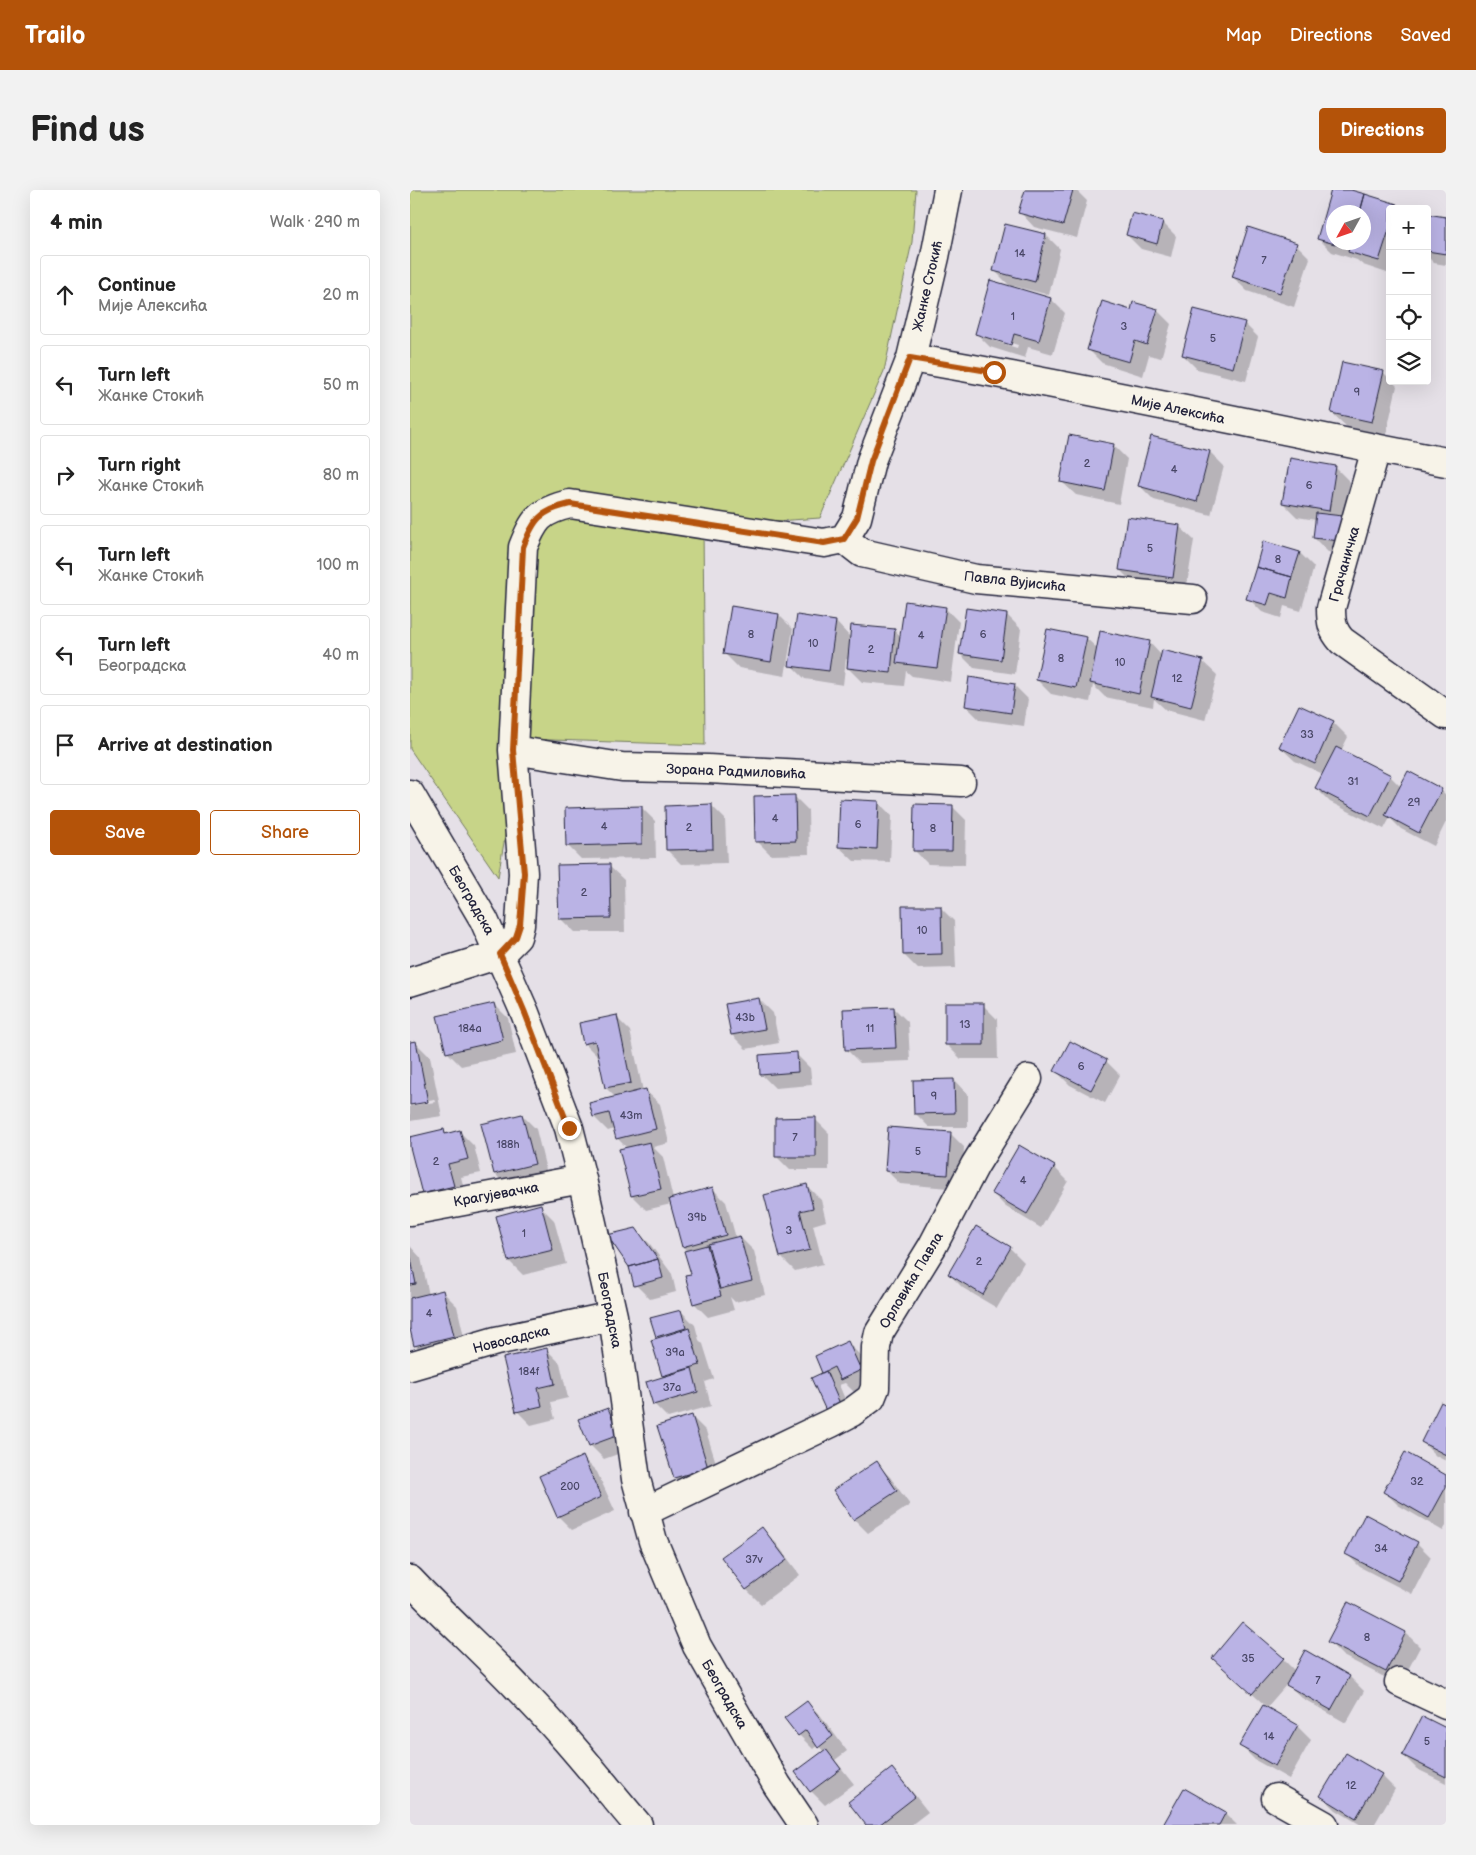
<!DOCTYPE html>
<html lang="en">
<head>
<meta charset="utf-8">
<style>
  body { margin:0; font-family:"Balsamiq Sans",sans-serif; background:#f2f2f2; color:#222 }
  .controls { position:absolute; right:15px; top:15px; display:grid; overflow:hidden; border-radius:5px; box-shadow:0 5px 20px #0002 }
  .controls button { width:45px; height:45px; display:grid; place-items:center; padding:0; border:0; border-bottom:1px solid #e0e0e0; background:#fff; color:#222; font:25px sans-serif }
  .compass { position:absolute; left:916px; top:15px; width:45px; height:45px; border-radius:50%; background:#fff; box-shadow:0 5px 20px #0002; rotate:230deg }
  .stop { position:absolute; width:15px; height:15px; margin:-11px; border:4px solid #b45309; border-radius:50%; background:#fff }
  .stop.end { background:#b45309; border-color:#fff; box-shadow:0 1px 5px #0008 }
  .list { margin:0; padding:0; list-style:none }
  h2 { display:flex; justify-content:space-between; align-items:center; height:65px; margin:0; padding:0 20px; font-size:21px }
  h2 small { font-size:16px; font-weight:400; color:#767676 }
  .list li { display:grid; grid-template-columns:32px 1fr auto; gap:15px; align-items:center; box-sizing:border-box; height:80px; margin:0 10px 10px; padding:0 10px; border:1px solid #e0e0e0; border-radius:5px }
  .list b { display:block; font-size:19px; white-space:nowrap }
  .list p { margin:0; font-size:16px; white-space:nowrap; color:#767676 }
  .list em { font-size:16px; font-style:normal; color:#767676 }
  .actions { display:flex; gap:10px; padding:15px 20px }
  .actions a { flex:1; padding:11px 0; border:1px solid #b45309; border-radius:5px; text-align:center; font-size:18px; color:#b45309 }
  .actions .main { background:#b45309; color:#fff }
  .icon { flex:none; width:28px; height:28px; fill:none; stroke:currentColor; stroke-width:2; stroke-linecap:round; stroke-linejoin:round }
  .map { position:relative; flex:none; width:1036px; height:1635px; overflow:hidden; border-radius:5px }
  header { display:flex; align-items:center; gap:30px; box-sizing:border-box; height:70px; padding:0 25px; background:#b45309; color:#fff }
  header strong { font-size:24px }
  nav { display:flex; gap:28px; margin-inline-start:auto; font-size:18px }
  .intro { display:flex; align-items:center; justify-content:space-between; box-sizing:border-box; height:120px; padding:0 30px }
  h1 { margin:0; font-size:35px }
  .button { padding:12px 22px; border-radius:5px; background:#b45309; color:#fff; font-size:18px; font-weight:700 }
  main { display:flex; gap:30px; padding:0 30px }
  aside { flex:1; background:#fff; border-radius:5px; box-shadow:0 5px 20px #0002 }
  .map>svg:first-child { display:block }
  .green { fill:#c7d488; stroke:#747b62 }
  .shadow { fill:#0003; fill-rule:evenodd }
  .building { fill:#bab3e5; stroke:#22223b }
  .lines { fill:none; stroke-linecap:round; stroke-linejoin:round }
  .minor-casing { stroke:#22223b; stroke-width:31 }
  .minor { stroke:#f7f3e8; stroke-width:28 }
  .route { stroke:#b45309; stroke-width:6 }
  .labels { text-anchor:middle; stroke-width:4.5; stroke-linejoin:round; paint-order:stroke }
  .number-label { font-size:11px; fill:#484666 }
  .street-label { font-size:14px; fill:#22223b; stroke:#f7f3e8 }
</style>
</head>
<body>
<header>
<strong>Trailo</strong>
<nav><a>Map</a><a>Directions</a><a>Saved</a></nav>
</header>
<div class="intro"><h1>Find us</h1><a class="button">Directions</a></div>
<main>
<aside>
<h2>4 min<small>Walk · 290 m</small></h2>
<ul class="list">
<li><svg class="icon" aria-label="ahead" viewBox="0 0 24 24"><path d="M12 20V5M6 11l6-6 6 6"/></svg><div><b>Continue</b><p>Мије Алексића</p></div><em>20 m</em></li>
<li><svg class="icon" aria-label="left" viewBox="0 0 24 24"><path d="M17 20v-9H6M10 6l-5 5 5 5"/></svg><div><b>Turn left</b><p>Жанке Стокић</p></div><em>50 m</em></li>
<li><svg class="icon" aria-label="right" viewBox="0 0 24 24"><path d="M7 20v-9h11M14 6l5 5-5 5"/></svg><div><b>Turn right</b><p>Жанке Стокић</p></div><em>80 m</em></li>
<li><svg class="icon" aria-label="left" viewBox="0 0 24 24"><path d="M17 20v-9H6M10 6l-5 5 5 5"/></svg><div><b>Turn left</b><p>Жанке Стокић</p></div><em>100 m</em></li>
<li><svg class="icon" aria-label="left" viewBox="0 0 24 24"><path d="M17 20v-9H6M10 6l-5 5 5 5"/></svg><div><b>Turn left</b><p>Београдска</p></div><em>40 m</em></li>
<li><svg class="icon" aria-label="arrive" viewBox="0 0 24 24"><path d="M6 21V4h12l-3 4 3 4H6"/></svg><div><b>Arrive at destination</b></div></li>
</ul>
<div class="actions"><a class="main">Save</a><a>Share</a></div>
</aside>
<div class="map">
<svg width="1036" height="1635" viewBox="0 0 1036 1635">
  <rect width="100%" height="100%" fill="#e5e0e7"/>
  <filter id="ink" filterUnits="userSpaceOnUse"><feTurbulence type="fractalNoise" baseFrequency=".02" numOctaves="2"/><feDisplacementMap in="SourceGraphic" scale="10" xChannelSelector="R" yChannelSelector="G"/><feConvolveMatrix kernelMatrix="1 2 1 2 8 2 1 2 1" color-interpolation-filters="sRGB"/></filter>
  <g filter="url(#ink)">
    <path class="green" d="M0 0H506L502 52 474 181 410 328 293 336 295 555 112 549 88 687 0 559Z"/>
    <path class="shadow" d="M616 0H666L677 11 667 48 624 37 610 22Z
      M922 0H937L986 15 989 19H980V84L953 75 947 70 922 62 908 48ZM924 22H954V52H924Z
      M1017 25 1036 29V75L1024 73 1017 66Z
      M752 32 766 46 761 67 731 59 717 45Z
      M636 45 650 59 639 105 604 96 603 99 641 109 655 123 643 164 618 157 615 168 580 157 566 143 602 98 585 81ZM581 147 608 155 607 158 581 150Z
      M886 54 900 68 884 117 837 101 823 87Z
      M747 120 761 134 751 168 739 165 733 186 692 173 678 159 721 121Z
      M834 133 848 147 836 191 787 179 773 165Z
      M973 182 980 189V191H982L987 196 976 245 937 237 922 223Z
      M742 247 800 262 814 276 801 325 744 310 730 296Z
      M703 255 717 269 709 314 666 305 651 291Z
      M881 270 926 278 940 292 934 328 944 365 918 362 904 348 906 330 887 327 873 313Z
      M769 336 784 350 776 401 724 394 710 380Z
      M890 363 904 377 891 421 874 416 871 428 852 422 838 408Z
      M322 417 369 425 383 439 375 486 329 478 315 464Z
      M535 418 549 432 541 492 502 486 496 481 494 496 452 492 438 478 439 470 436 469 433 495 395 489 381 475 426 432 441 448 485 440 491 447Z
      M557 419 597 425 611 439 605 484 564 478 550 464Z
      M676 448 688 459 739 452 752 466 792 471 807 485 795 530 756 520 744 509 743 517 695 507 683 495 680 512 641 504 627 490Z
      M604 495 618 509 614 536 570 530 556 516Z
      M889 516 924 533 938 547 931 561 980 586 991 597 1031 600 1036 605V632L1024 656 991 639 980 628 974 639 920 612 906 598 913 584 885 571 870 557Z
      M384 606 398 620 399 664 361 665 347 651Z
      M468 612 482 626 480 672 444 671 429 657Z
      M301 615 315 629 317 673 271 674 257 660Z
      M542 616 556 630 555 675 518 674 504 660Z
      M231 617 245 631 246 668 171 669 157 655Z
      M199 676 214 690 215 742H164L150 728Z
      M530 717 544 731 546 778 508 779 494 765Z
      M349 809 363 823 369 853 336 859 322 845 317 815Z
      M84 814 98 828 106 864 51 876 37 862Z
      M573 815 587 829 588 869H551L537 855Z
      M484 818 498 832 500 871 450 873 436 859Z
      M206 827 220 841 233 901 235 900 250 914 259 953 243 957 253 967 263 1009 302 998 316 1012 326 1048 330 1047 344 1061 355 1105 325 1112 320 1107 324 1120 298 1127 284 1113 283 1085 277 1061 273 1057 261 1014 236 1020 222 1006 217 958 207 948 204 939 198 941 184 927 206 908 196 898 188 867 174 853Z
      M6 853 20 867 32 926 0 931V916L25 912 24 909 0 914V854Z
      M386 864 400 878 402 895 365 898 351 884Z
      M696 871 710 885 695 913 660 895 646 881Z
      M544 890 558 905V937H519L505 923Z
      M112 925 126 939 138 988 99 998 85 984 73 935Z
      M405 929 419 943V980H380L366 966Z
      M33 940 38 945 50 942 64 956 71 983 51 987 57 1010 27 1018 13 1003 0 949Z
      M540 943 554 957 552 999 490 994 476 980Z
      M644 977 658 991 631 1038 596 1017 582 1003Z
      M397 996 411 1010 416 1031 403 1035 413 1074 385 1081 371 1067 356 1006Z
      M130 1016 144 1030 156 1074 113 1085 99 1071Z
      M225 1039 240 1054 262 1084 266 1102 240 1109 226 1095Z
      M0 1056 11 1068 19 1105 33 1102 47 1116 57 1160 19 1169 5 1155 0 1133Z
      M600 1058 614 1072 587 1118 553 1098 539 1084Z
      M271 1121 285 1135 289 1150 293 1154 304 1189 295 1192 301 1216 258 1228 244 1214 254 1188 242 1150 249 1148 247 1146Z
      M438 1153 452 1167 464 1194 445 1203 435 1193 429 1195 444 1230 432 1236 414 1183Z
      M136 1159 150 1173 158 1208 141 1212 145 1229 121 1235 107 1221Z
      M1036 1216V1271L1026 1266 1012 1252Z
      M198 1219 212 1233 222 1259 194 1269 180 1255Z
      M282 1227 296 1241 312 1292 279 1302 265 1288 249 1237Z
      M173 1268 187 1282 205 1321 162 1340 148 1326Z
      M466 1273 480 1287 500 1315 458 1343 444 1329Z
      M1036 1286V1336L1033 1341 988 1315 974 1301Z
      M352 1339 366 1353 390 1385 351 1414 337 1400 313 1368Z
      M1007 1353 1021 1367 1002 1404 950 1377 936 1363Z
      M939 1414 996 1443 1010 1457 990 1495 933 1466 919 1452Z
      M895 1462 940 1487 954 1501 936 1533 892 1508 877 1494 857 1517 817 1481 873 1469 885 1481Z
      M397 1513 411 1526 437 1561 425 1570 444 1594 415 1615 401 1601 387 1582 414 1562 408 1555 403 1559 389 1545Z
      M887 1536 901 1550 879 1589 845 1570 831 1556Z
      M1036 1539V1593L1007 1579 993 1565Z
      M482 1580 496 1594 518 1622 501 1635H458Z
      M971 1585 985 1599 964 1635H951L926 1620 912 1606Z
      M774 1600 815 1623 827 1635H754Z"/>
    <path class="building" d="M615 0H663L653 35 608 23Z
      M921 0H941L955 4 950 22H924V52H941L939 58 907 49Z
      M955 4 987 14 985 19H980V37L969 71 938 62 941 52H954V22H950Z
      M722 23 753 31 747 54 716 45Z
      M1017 24 1036 27V64L1017 61Z
      M595 34 636 44 625 92 583 81Z
      M838 37 887 53 870 103 822 87Z
      M580 90 641 108 629 151 604 144 601 155 565 144Z
      M692 111 721 120 723 112 748 119 737 155 725 151 719 172 677 160Z
      M784 119 835 132 823 178 772 165Z
      M932 172 974 181 962 232 921 223Z
      M659 245 704 254 695 301 650 292Z
      M741 246 800 261 787 312 728 296Z
      M880 268 926 276 919 321 872 313Z
      M906 323 933 326 930 351 903 348Z
      M717 327 770 335 763 388 709 380Z
      M853 351 890 362 882 387 846 377Z
      M846 377 882 387 877 408 861 403 857 415 836 409Z
      M495 411 536 417 527 478 486 473Z
      M321 416 369 424 361 472 313 464Z
      M556 418 597 424 591 470 549 464Z
      M387 425 426 431 419 481 379 476Z
      M441 435 485 439 481 483 437 478Z
      M637 439 677 447 666 498 626 490Z
      M690 441 740 451 729 504 680 493Z
      M752 460 793 470 781 517 741 507Z
      M559 487 605 494 601 523 555 516Z
      M889 515 924 531 905 574 869 557Z
      M926 557 981 585 960 626 905 598Z
      M998 581 1032 599 1009 643 975 625Z
      M385 605 386 651 345 652 344 606Z
      M430 609 469 611 467 659 428 657Z
      M302 614 303 659 256 660 255 616Z
      M504 614 543 615 542 661H503Z
      M232 616V654L156 656 155 618Z
      M200 674 201 728 149 729 147 675Z
      M492 716H531L532 764 493 765Z
      M349 808 355 839 321 845 315 814Z
      M84 813 93 850 36 863 27 826Z
      M535 813H574V855H535Z
      M484 817 486 858 435 860 433 819Z
      M207 825 221 893 195 898 185 851 173 854 169 833Z
      M6 851 18 912 0 915V852Z
      M660 851 697 870 681 900 644 881Z
      M387 862 388 882 350 885 349 865Z
      M544 889 545 923 504 924 503 890Z
      M236 899 246 939 206 949 199 923 183 927 179 913Z
      M112 924 125 974 84 984 71 934Z
      M406 927V967H365V928Z
      M478 937 541 942 538 985 475 981Z
      M34 939 35 944 50 940 58 969 38 974 44 996 12 1004 0 957V947Z
      M240 952 251 999 221 1006 209 959Z
      M609 955 645 976 617 1024 581 1003Z
      M397 994 403 1018 390 1021 400 1060 370 1067 354 1005Z
      M303 997 316 1045 272 1057 259 1009Z
      M131 1014 143 1060 98 1071 86 1026Z
      M566 1036 601 1057 573 1105 538 1084Z
      M226 1038 248 1069 219 1077 197 1045Z
      M330 1046 342 1091 310 1099 298 1054Z
      M297 1055 311 1106 283 1114 275 1085 281 1084 274 1061Z
      M0 1064 6 1094 0 1095Z
      M248 1069 253 1088 224 1096 219 1077Z
      M33 1100 44 1146 4 1156 0 1139V1108Z
      M271 1120 276 1138 246 1147 240 1128Z
      M279 1138 290 1175 252 1186 241 1150Z
      M438 1151 451 1180 430 1190 424 1177 412 1183 405 1166Z
      M137 1158 145 1194 128 1198 132 1216 106 1222 93 1168Z
      M282 1178 288 1202 243 1215 236 1192Z
      M416 1181 431 1216 417 1223 401 1188Z
      M1031 1212 1036 1215V1265L1011 1252Z
      M198 1218 209 1245 179 1256 168 1229Z
      M282 1225 298 1278 264 1288 247 1236Z
      M995 1262 1036 1285V1297L1019 1328 973 1302Z
      M173 1266 191 1307 147 1327 129 1286Z
      M467 1271 487 1301 443 1330 423 1300Z
      M955 1324 1008 1352 988 1391 935 1364Z
      M352 1337 377 1370 336 1400 311 1367Z
      M938 1412 996 1442 976 1482 917 1452Z
      M832 1432 874 1468 842 1504 802 1468Z
      M895 1460 940 1486 921 1520 876 1495Z
      M397 1511 423 1546 408 1558 396 1540 388 1546 374 1528Z
      M853 1515 888 1535 865 1576 829 1556Z
      M1012 1526 1036 1538V1587L992 1565Z
      M416 1559 431 1579 400 1602 385 1582Z
      M936 1563 972 1584 946 1628 910 1606Z
      M482 1578 505 1607 469 1635H456L438 1612Z
      M774 1598 816 1622 809 1635H753Z"/>
    <g class="lines">
      <g class="minor-casing">
        <path id="minor" d="M501 168C680 198 857 238 1036 272
          M966 259 921 418C921 432 922 440 932 451L1036 525
          M434 349 452 363 566 389 783 409
          M103 560 212 577 298 579 551 592
          M0 604 74 730 115 823 159 938 172 989 203 1126 226 1289 243 1351 287 1456 367 1595 394 1635
          M0 792 90 764 107 747 110 735 113 683 103 560 113 357C124 330 129 321 160 314L414 353 434 349 447 328 461 271 501 168 525 67 538 0
          M0 1021 172 989
          M0 1176 86 1151 203 1126
          M234 1322 421 1233 442 1222 461 1208 465 1198 466 1157 469 1143 522 1057 565 975 618 889
          M0 1390C35 1427 73 1461 108 1498 151 1541 189 1589 228 1635
          M989 1492 1036 1514
          M866 1608 914 1635"/>
      </g>
      <use href="#minor" class="minor"/>
    </g>
  </g>
  <g class="lines" filter="url(#ink)">
    <path class="route" d="M159 938 115 823 90 764 106 747 110 735 114 683 103 560 113 357C124 330 129 321 160 314L414 353 434 349 447 328 461 271 500 168 584 182"/>
  </g>
  <g class="labels">
    <g class="number-label">
      <text x="610" y="67">14</text>
      <text x="854" y="74">7</text>
      <text x="603" y="130">1</text>
      <text x="714" y="140">3</text>
      <text x="803" y="152">5</text>
      <text x="947" y="206">9</text>
      <text x="677" y="277">2</text>
      <text x="764" y="283">4</text>
      <text x="899" y="299">6</text>
      <text x="740" y="362">5</text>
      <text x="868" y="373">8</text>
      <text x="341" y="448">8</text>
      <text x="573" y="448">6</text>
      <text x="511" y="449">4</text>
      <text x="403" y="457">10</text>
      <text x="461" y="463">2</text>
      <text x="651" y="472">8</text>
      <text x="710" y="476">10</text>
      <text x="767" y="492">12</text>
      <text x="897" y="548">33</text>
      <text x="943" y="595">31</text>
      <text x="1004" y="616">29</text>
      <text x="365" y="632">4</text>
      <text x="448" y="638">6</text>
      <text x="194" y="640">4</text>
      <text x="279" y="641">2</text>
      <text x="523" y="642">8</text>
      <text x="174" y="706">2</text>
      <text x="512" y="744">10</text>
      <text x="335" y="831">43b</text>
      <text x="555" y="838">13</text>
      <text x="60" y="842">184a</text>
      <text x="460" y="842">11</text>
      <text x="671" y="880">6</text>
      <text x="524" y="910">9</text>
      <text x="221" y="929">43m</text>
      <text x="385" y="951">7</text>
      <text x="98" y="958">188h</text>
      <text x="508" y="965">5</text>
      <text x="26" y="975">2</text>
      <text x="613" y="994">4</text>
      <text x="287" y="1031">39b</text>
      <text x="379" y="1044">3</text>
      <text x="114" y="1047">1</text>
      <text x="569" y="1075">2</text>
      <text x="19" y="1127">4</text>
      <text x="265" y="1166">39a</text>
      <text x="119" y="1185">184f</text>
      <text x="262" y="1201">37a</text>
      <text x="1007" y="1295">32</text>
      <text x="160" y="1300">200</text>
      <text x="971" y="1362">34</text>
      <text x="344" y="1373">37v</text>
      <text x="957" y="1451">8</text>
      <text x="838" y="1472">35</text>
      <text x="908" y="1494">7</text>
      <text x="859" y="1550">14</text>
      <text x="1017" y="1555">5</text>
      <text x="941" y="1599">12</text>
    </g>
    <g class="street-label">
      <text transform="translate(517 96) rotate(-77)" y="5">Жанке Стокић</text>
      <text transform="translate(768 219) rotate(12)" y="5">Мије Алексића</text>
      <text transform="translate(934 374) rotate(-74)" y="5">Грачаничка</text>
      <text transform="translate(605 391) rotate(6)" y="5">Павла Вујисића</text>
      <text transform="translate(326 581) rotate(2)" y="5">Зорана Радмиловића</text>
      <text transform="translate(62 710) rotate(60)" y="5">Београдска</text>
      <text transform="translate(86 1004) rotate(-10)" y="5">Крагујевачка</text>
      <text transform="translate(501 1090) rotate(-59)" y="5">Орловића Павла</text>
      <text transform="translate(200 1120) rotate(79)" y="5">Београдска</text>
      <text transform="translate(101 1149) rotate(-14)" y="5">Новосадска</text>
      <text transform="translate(315 1504) rotate(60)" y="5">Београдска</text>
    </g>
  </g>
</svg>
<div class="controls">
<button>+</button>
<button>−</button>
<button><svg class="icon" aria-label="locate" viewBox="0 0 24 24"><circle cx="12" cy="12" r="6"/><path d="M12 2v4M12 18v4M2 12h4M18 12h4"/></svg></button>
<button><svg class="icon" aria-label="layers" viewBox="0 0 24 24"><path d="M12 4l9 5-9 5-9-5zM3 14l9 5 9-5"/></svg></button>
</div>
<svg class="compass" viewBox="-18 -18 36 36"><path d="M0-13l5 13h-10z" fill="#e53935"/><path d="M0 13l5-13h-10z" fill="#767676"/></svg>
<div class="stop" style="left:584px;top:182px"></div>
<div class="stop end" style="left:159px;top:938px"></div>
</div>
</main>
</body>
</html>
